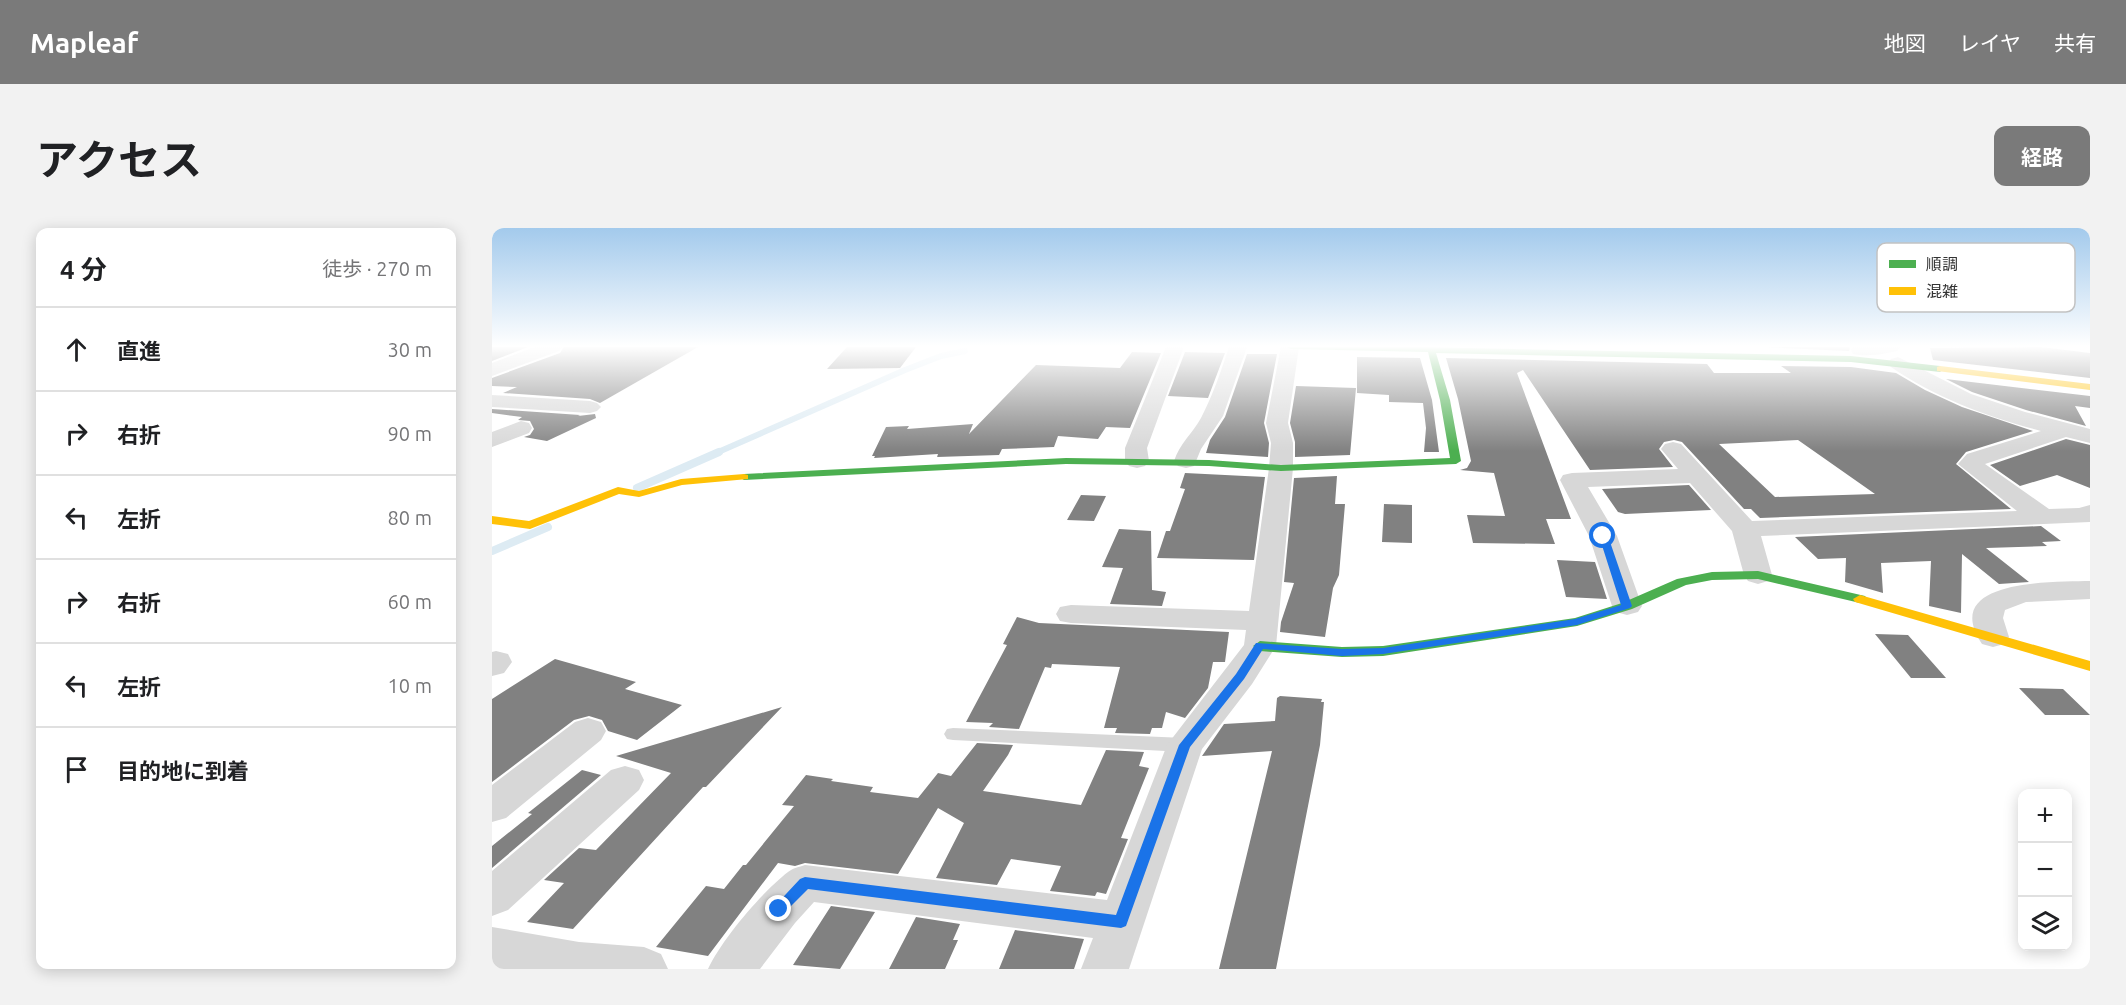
<!DOCTYPE html>
<html lang="ja">
<head>
<meta charset="utf-8">
<style>
  body { margin:0; font-family:Ubuntu,"Noto Sans JP",sans-serif; background:#f2f2f2; color:#202124 }
  .controls { position:absolute; right:18px; bottom:18px; display:grid; overflow:hidden; border-radius:12px; box-shadow:0 3px 15px #0003 }
  .controls button { width:54px; height:54px; display:grid; place-items:center; padding:0; border:0; border-bottom:2px solid #e0e0e0; background:#fff; color:#202124; font:30px sans-serif }
  .stop { position:absolute; width:18px; height:18px; margin:-14px; border:4px solid #1a73e8; border-radius:50%; background:#fff }
  .stop.end { background:#1a73e8; border-color:#fff; box-shadow:0 2px 6px #0008 }
  .list { margin:0; padding:0; list-style:none }
  h2 { display:flex; justify-content:space-between; align-items:center; height:78px; margin:0; padding:0 24px; font-size:26px }
  h2 small { font-size:20px; font-weight:400; color:#757577 }
  .list li { display:grid; grid-template-columns:39px 1fr auto; gap:18px; align-items:center; box-sizing:border-box; height:84px; padding:0 24px; border-top:2px solid #e0e0e0 }
  .list b { display:block; font-size:22px; white-space:nowrap }
  .list em { font-size:20px; font-style:normal; color:#757577 }
  .icon { flex:none; width:33px; height:33px; fill:none; stroke:currentColor; stroke-width:2; stroke-linecap:round; stroke-linejoin:round }
  .map { position:relative; flex:none; width:1598px; height:741px; overflow:hidden; border-radius:12px }
  header { display:flex; align-items:center; gap:36px; box-sizing:border-box; height:84px; padding:0 30px; background:#7a7a7a; color:#fff }
  header strong { font-size:28px }
  nav { display:flex; gap:33px; margin-inline-start:auto; font-size:21px }
  .intro { display:flex; align-items:center; justify-content:space-between; box-sizing:border-box; height:144px; padding:0 36px }
  h1 { margin:0; font-size:42px }
  .button { padding:15px 27px; border-radius:12px; background:#7a7a7a; color:#fff; font-size:21px; font-weight:700 }
  main { display:flex; gap:36px; padding:0 36px }
  aside { flex:1; background:#fff; border-radius:12px; box-shadow:0 3px 15px #0003 }
  .map>svg:first-child { display:block }
  .lines { fill:none; stroke-linecap:round; stroke-linejoin:round }
  .stream-far1 { stroke:#ddebf3; stroke-width:6 }
  .stream { stroke:#ddebf3; stroke-width:8 }
  .building { fill:#818181; fill-rule:evenodd }
  .lane { fill:#d7d7d7; fill-rule:evenodd }
  .street { fill:#d7d7d7; fill-rule:evenodd }
  .fast { fill:#4caf50; fill-rule:evenodd }
  .slow { fill:#ffc107; fill-rule:evenodd }
  .route { fill:#1a73e8 }
  .key { fill:#fff; stroke:#c2c2c2; stroke-width:1.5 }
  .key-label { font-size:16px; fill:#333 }
</style>
</head>
<body>
<header>
<strong>Mapleaf</strong>
<nav><a>地図</a><a>レイヤ</a><a>共有</a></nav>
</header>
<div class="intro"><h1>アクセス</h1><a class="button">経路</a></div>
<main>
<aside>
<h2>4 分<small>徒歩 · 270 m</small></h2>
<ul class="list">
<li><svg class="icon" aria-label="ahead" viewBox="0 0 24 24"><path d="M12 20V5M6 11l6-6 6 6"/></svg><div><b>直進</b></div><em>30 m</em></li>
<li><svg class="icon" aria-label="right" viewBox="0 0 24 24"><path d="M7 20v-9h11M14 6l5 5-5 5"/></svg><div><b>右折</b></div><em>90 m</em></li>
<li><svg class="icon" aria-label="left" viewBox="0 0 24 24"><path d="M17 20v-9H6M10 6l-5 5 5 5"/></svg><div><b>左折</b></div><em>80 m</em></li>
<li><svg class="icon" aria-label="right" viewBox="0 0 24 24"><path d="M7 20v-9h11M14 6l5 5-5 5"/></svg><div><b>右折</b></div><em>60 m</em></li>
<li><svg class="icon" aria-label="left" viewBox="0 0 24 24"><path d="M17 20v-9H6M10 6l-5 5 5 5"/></svg><div><b>左折</b></div><em>10 m</em></li>
<li><svg class="icon" aria-label="arrive" viewBox="0 0 24 24"><path d="M6 21V4h12l-3 4 3 4H6"/></svg><div><b>目的地に到着</b></div></li>
</ul>
</aside>
<div class="map">
<svg width="1598" height="741" viewBox="0 0 1598 741">
  <rect width="100%" height="100%" fill="#fff"/>
  <g class="lines">
    <path class="stream-far1" d="M224 225 413 142 449 128 473 123"/>
    <path class="stream" d="M145 260 227 224
      M0 323 56 299"/>
  </g>
  <path class="building" d="M0 119H36L0 133Z
    M72 119H206L108 175 98 171 11 165 25 159 0 158V150L68 125Z
    M355 119H424L408 140 335 141Z
    M1272 119H1357L1358 120 1357 123Z
    M1549 119 1598 125V150L1441 132 1438 120Z
    M640 124 669 125 638 200 614 199 606 211 566 208 562 219 510 221 507 227 445 229 446 226 382 230 383 228H380L394 199 417 198 415 201 481 196 477 206 544 137 628 140Z
    M693 124 733 125 716 170 676 168Z
    M755 126H785L772 195 777 215 776 229 714 225 718 212 733 189Z
    M865 129 928 130 940 172 947 224H932L934 200 931 175 897 174V167L865 165Z
    M954 130 1215 136 1222 145H1299L1289 138 1359 139 1404 145 1433 162 1470 179 1541 203 1474 224 1464 236 1519 281 1268 290 1259 281H1252L1190 214 1182 212 1172 214 1167 221 1181 239 1098 242 1031 142 1025 145 1079 291H1054L1063 316 981 315 975 287 1013 288 1002 245 968 242 975 240 979 233 966 171ZM1306 212 1383 266 1283 269 1227 216Z
    M1454 151 1598 168V180L1583 178 1594 198 1534 182 1480 164Z
    M804 158 864 160 858 227 803 229V214L798 195Z
    M0 181 88 187 86 188 103 186 104 190 55 213 32 209 38 207 42 201 38 193 26 192 30 189 0 185Z
    M1574 211 1598 217V260L1565 247 1528 258 1498 237Z
    M693 245 773 249 762 332 665 330 674 303H678L693 261 688 260Z
    M845 248 843 276H853L847 347 841 360 833 409 788 404 789 394 802 355 792 354 802 250Z
    M1197 257 1219 282 1133 286 1126 284 1110 261Z
    M589 267 614 268 602 293 575 292Z
    M892 276 920 277V315L890 314Z
    M1549 298 1569 313 1550 314 1555 318 1494 320 1537 354 1507 356 1470 326 1469 385 1437 378 1439 333 1389 335 1391 365 1353 354 1354 330 1326 331 1303 309Z
    M627 301 659 303 660 362 674 364 670 378 618 376 631 340 610 339Z
    M1065 332 1103 334 1115 371 1074 369Z
    M525 389 547 395 737 404 733 434H721L716 460 693 490 674 484 670 500H660L658 506 623 505 625 500H612L628 439 560 436 559 440 553 439 527 501 497 499 501 495 474 494 515 417 511 416Z
    M1383 406 1416 407 1454 450H1419Z
    M63 431 144 454 133 461 190 477 145 512 116 503 110 492 97 488 82 492 0 554V471Z
    M1527 460 1571 461 1598 487H1553Z
    M788 468 830 471 829 474H832L828 517 784 741H727L780 523 710 528 732 496 783 493 785 470Z
    M290 479 214 559H211L81 701 35 694 72 655 52 652 87 620 104 622 179 545 124 528Z
    M485 515 521 517 516 527 491 563 589 577 614 522 652 524 647 538 657 540 629 610 636 611 614 666 605 664 603 668 558 663 569 638 519 631 505 657 444 650 472 595 446 580 406 646 313 635 303 638 286 635 216 728 164 719 214 658 232 661 251 637H254L302 578 290 577 314 547 341 551 339 553 381 559 378 564 426 570 446 545 459 548Z
    M90 542 109 547 0 640V618L40 586 36 585Z
    M339 678 383 684 348 741 301 737Z
    M424 689 468 696 461 712H466L453 741H397Z
    M523 702 592 711 582 741H507Z"/>
  <g class="lines">
    <path class="lane" d="M461 500 693 510 700 512 702 517 700 522 693 524 461 512 455 511 452 506 455 501Z"/>
    <path class="street" d="M43 119H70L67 123 0 148V135Z
      M674 119H692L655 220 657 233 653 238 645 240 637 238 633 233V220Z
      M737 119H755L731 188 709 221 702 238 694 240 686 238 682 233C688 215 700 206 709 190 721 167 729 143 737 119Z
      M789 119H807L796 195 801 215V240L784 418 760 456 710 521 637 741H589L601 710 322 674 303 695 268 741H216C230 711 270 664 296 644 301 640 307 639 313 637L615 672 675 517 752 417 754 402 579 395 568 393 564 386 568 379 579 377 757 383 777 240 779 215 774 195Z
      M1361 119H1408L1405 123C1392 126 1375 129 1361 126L1359 122Z
      M1406 129 1479 166 1533 184 1598 201V215L1574 209 1493 236 1557 281 1587 280 1598 277V294L1269 308 1280 347 1276 353 1266 356 1256 353 1252 347 1240 303 1198 255 1096 259 1125 308 1150 378 1146 384 1135 387 1124 384 1120 378 1097 308 1068 252 1071 247 1080 245 1186 241 1169 221 1173 216 1181 214 1189 216 1260 293 1525 283 1466 236 1475 226 1549 203C1496 189 1444 170 1399 139L1396 135 1399 131Z
      M0 167 98 173 105 175 109 179 105 183 98 185 0 179Z
      M29 193 37 195 40 200 37 205 0 219V204Z
      M1598 353V371L1534 374 1513 382 1511 390 1517 409 1512 416 1501 419 1490 416C1446 350 1564 354 1598 353Z
      M4 423 16 426 20 434 12 445 0 448V424Z
      M96 490 109 494 114 503 109 512 14 590 0 594V557L83 494Z
      M133 538 147 542 152 552 147 562 16 682 0 688V643L119 542Z
      M0 699 87 714 152 719 169 726 176 741H0Z"/>
    <path class="fast" d="M795 119H929L1359 128 1448 138 1452 141 1448 144 1359 134 944 125 958 172 969 233 964 236 789 243 717 238 574 236 252 252 247 249 252 246 574 230 717 232 789 237 958 230 948 172 936 124 799 121Z
      M1266 343 1373 368 1375 371 1368 375 1266 351 1220 352 1194 357 1140 381 1085 398 891 428 850 429 768 423 761 418 768 413 850 419 891 418 1083 390 1130 375 1185 351 1220 344Z"/>
    <path class="slow" d="M1448 138 1598 156V162L1445 143V139Z
      M252 246 256 247V251L190 257 147 269 127 266 38 301 0 296V288L37 293 126 259 147 263 189 251Z
      M1368 367 1598 433V443L1363 374 1361 371Z"/>
  </g>
  <linearGradient id="sky" x2="0" y2="1"><stop stop-color="#a3caec"/><stop offset="0.53" stop-color="#fff"/><stop offset="1" stop-color="#fff" stop-opacity="0"/></linearGradient>
  <rect width="1598" height="223" fill="url(#sky)"/>
  <path class="route" d="M1111 305 1116 308 1140 378 1138 380 1085 397 891 426 850 428 771 421 752 451 698 519 634 698 629 700 316 661 292 685 287 687 282 685 280 681 308 651 313 649 624 687 687 517 744 446 764 415 850 421 891 420 1083 391 1129 377 1107 308Z"/>
  <rect x="1385" y="15" width="198" height="69" rx="9" class="key"/>
  <rect x="1397" y="32" width="27" height="8" fill="#4caf50"/>
  <rect x="1397" y="59" width="27" height="8" fill="#ffc107"/>
  <g class="key-label">
    <text x="1434" y="42">順調</text>
    <text x="1434" y="69">混雑</text>
  </g>
</svg>
<div class="controls">
<button>+</button>
<button>−</button>
<button><svg class="icon" aria-label="layers" viewBox="0 0 24 24"><path d="M12 4l9 5-9 5-9-5zM3 14l9 5 9-5"/></svg></button>
</div>
<div class="stop" style="left:1111px;top:308px"></div>
<div class="stop end" style="left:287px;top:681px"></div>
</div>
</main>
</body>
</html>
